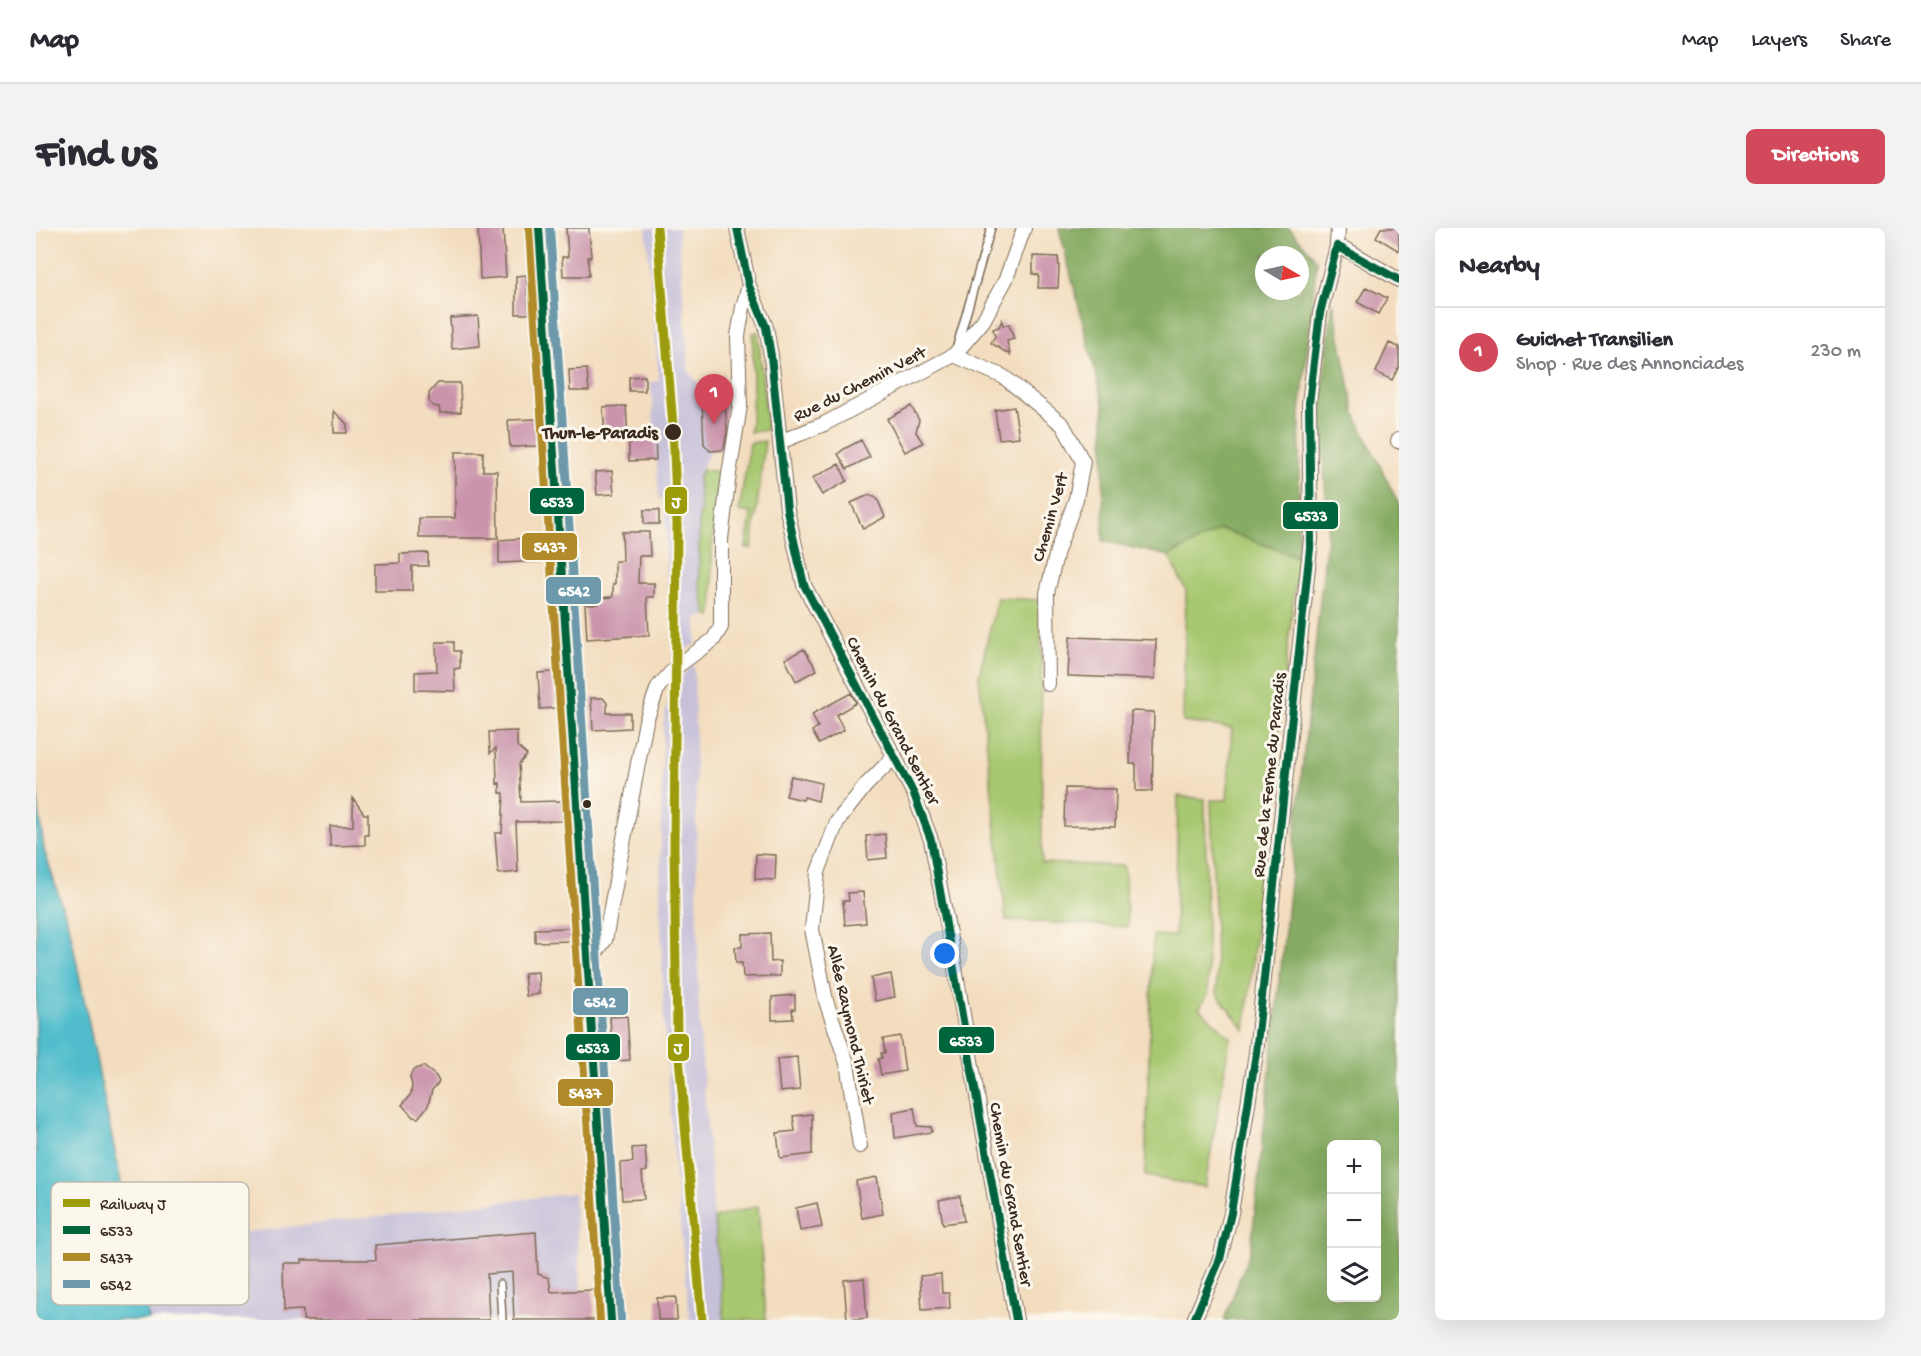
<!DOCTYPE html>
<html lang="en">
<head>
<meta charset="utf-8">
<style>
  body { margin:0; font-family:"Gochi Hand",sans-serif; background:#f2f2f3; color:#2b2b33 }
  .controls { position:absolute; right:18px; bottom:18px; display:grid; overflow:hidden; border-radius:9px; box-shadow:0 6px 24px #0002 }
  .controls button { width:54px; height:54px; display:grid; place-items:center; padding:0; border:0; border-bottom:2px solid #e1e1e2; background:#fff; color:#2b2b33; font:30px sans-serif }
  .compass { position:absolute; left:1219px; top:18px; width:54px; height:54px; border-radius:50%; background:#fff; box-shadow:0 6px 24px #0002; rotate:99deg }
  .you { position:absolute; left:909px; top:726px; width:21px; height:21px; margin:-15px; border:4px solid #fff; border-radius:50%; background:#1a73e8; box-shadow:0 0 0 9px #1a73e833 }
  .badge { display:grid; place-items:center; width:39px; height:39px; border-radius:50%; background:#d1495b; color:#fff; font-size:20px; font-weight:700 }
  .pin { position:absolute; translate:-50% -50px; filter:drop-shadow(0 2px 3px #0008) }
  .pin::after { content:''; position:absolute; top:32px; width:21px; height:18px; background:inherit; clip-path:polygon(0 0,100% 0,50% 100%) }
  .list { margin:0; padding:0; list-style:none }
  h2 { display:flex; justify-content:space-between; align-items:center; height:78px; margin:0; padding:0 24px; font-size:26px }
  h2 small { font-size:20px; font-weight:400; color:#7c7c81 }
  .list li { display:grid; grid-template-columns:39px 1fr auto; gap:18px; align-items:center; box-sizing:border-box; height:90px; padding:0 24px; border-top:2px solid #e1e1e2 }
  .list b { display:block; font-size:22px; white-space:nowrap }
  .list p { margin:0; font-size:20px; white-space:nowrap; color:#7c7c81 }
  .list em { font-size:20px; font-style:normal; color:#7c7c81 }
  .icon { flex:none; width:33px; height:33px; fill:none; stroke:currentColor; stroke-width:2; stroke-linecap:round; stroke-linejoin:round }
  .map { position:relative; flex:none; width:1363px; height:1092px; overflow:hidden; border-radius:9px }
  header { display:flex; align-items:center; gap:36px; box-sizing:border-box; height:84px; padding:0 30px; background:#fff; border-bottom:2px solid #e1e1e2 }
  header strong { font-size:28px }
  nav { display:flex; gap:33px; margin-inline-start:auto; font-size:21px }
  .intro { display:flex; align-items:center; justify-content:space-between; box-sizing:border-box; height:144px; padding:0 36px }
  h1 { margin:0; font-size:42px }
  .button { padding:15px 27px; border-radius:9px; background:#d1495b; color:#fff; font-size:21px; font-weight:700 }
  main { display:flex; gap:36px; padding:0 36px }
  aside { flex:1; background:#fff; border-radius:9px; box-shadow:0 6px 24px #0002 }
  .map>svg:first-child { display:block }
  .industrial { fill:#c6c0d9 }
  .green { fill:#a7c76f; stroke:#717846; stroke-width:1.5 }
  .forest { fill:#85ac62; stroke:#606b40; stroke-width:1.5; fill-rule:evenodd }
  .water { fill:#51bdcc; stroke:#467475; stroke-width:1.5 }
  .building { fill:#ca94ac }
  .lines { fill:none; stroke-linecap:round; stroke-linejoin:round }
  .service-casing { stroke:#7b6956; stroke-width:10 }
  .minor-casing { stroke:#7b6956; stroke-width:16 }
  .primary-casing { stroke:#7b6956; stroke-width:24 }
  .service { stroke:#fff; stroke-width:7 }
  .minor { stroke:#fff; stroke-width:14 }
  .primary { stroke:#fff; stroke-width:21 }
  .bus-1-casing { stroke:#fbf7ec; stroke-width:12 }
  .bus-2-casing { stroke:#fbf7ec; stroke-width:12 }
  .bus-3-casing { stroke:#fbf7ec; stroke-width:12 }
  .bus-1 { stroke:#00643c; stroke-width:8 }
  .bus-2 { stroke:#b18b29; stroke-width:8 }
  .bus-3 { stroke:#6d99aa; stroke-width:8 }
  .rail-1-casing { stroke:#fbf7ec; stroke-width:14 }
  .rail-1 { stroke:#9c9b09; stroke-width:9 }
  .stop-dot { fill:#3b2a1e; stroke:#fbf7ec; stroke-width:2 }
  .labels { text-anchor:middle; stroke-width:6; stroke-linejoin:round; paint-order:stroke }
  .street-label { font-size:18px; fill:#3b2a1e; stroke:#fbf7ec }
  .stop-label { font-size:18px; font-weight:bold; fill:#3b2a1e; stroke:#fbf7ec; text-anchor:end }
  .key { fill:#fbf7ec; stroke:#c1baae; stroke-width:1.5 }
  .key-label { font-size:16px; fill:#3b2a1e }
  .line-badge { stroke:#fbf7ec; stroke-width:2 }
  .badge-label { font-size:16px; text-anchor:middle; font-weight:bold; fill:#fff }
</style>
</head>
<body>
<header>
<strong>Map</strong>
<nav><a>Map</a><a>Layers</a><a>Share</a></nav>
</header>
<div class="intro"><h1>Find us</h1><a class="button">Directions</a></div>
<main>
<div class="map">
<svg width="1363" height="1092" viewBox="0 0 1363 1092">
  <rect width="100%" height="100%" fill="#fbf7ec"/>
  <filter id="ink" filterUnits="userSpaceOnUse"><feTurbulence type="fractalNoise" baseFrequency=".0167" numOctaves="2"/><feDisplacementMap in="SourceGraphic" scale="12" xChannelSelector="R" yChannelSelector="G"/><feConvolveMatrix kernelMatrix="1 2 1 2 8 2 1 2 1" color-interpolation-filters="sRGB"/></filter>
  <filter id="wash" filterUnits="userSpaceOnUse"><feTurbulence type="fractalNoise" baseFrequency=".008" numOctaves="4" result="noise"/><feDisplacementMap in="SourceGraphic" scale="24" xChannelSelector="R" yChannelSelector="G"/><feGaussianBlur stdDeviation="1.35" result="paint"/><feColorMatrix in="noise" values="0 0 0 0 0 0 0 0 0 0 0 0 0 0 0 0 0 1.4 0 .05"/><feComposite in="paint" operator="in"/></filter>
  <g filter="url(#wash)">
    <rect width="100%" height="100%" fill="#f3ddbf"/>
    <path class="industrial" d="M610 0H642L653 144 664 157 676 163 689 174 691 199V216L686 222 674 223 662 250 665 285 663 286V354L671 388 661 389 660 416 636 430 638 358 631 357 629 271H623L615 154 623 153Z
      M658 436 663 791 678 990 688 1092H654L639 945 628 796 624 665 627 498 634 460Z
      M538 965 547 1092H113L100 1030 120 1015Z"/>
    <path class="green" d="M722 104 731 202 714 204 717 165V105Z
      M729 213 716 320H710L715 285 703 283 714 215Z
      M667 241 685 245 676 319 677 377 675 389 671 388 663 354V285H665L662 250Z
      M1185 301 1262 329 1209 802 1181 766 1175 572H1191L1196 500 1147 494 1150 363 1133 328Z
      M961 370 1005 372 1006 635 1088 638 1092 699 970 692 943 448Z
      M1142 568 1169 571 1172 767 1163 780 1194 809 1169 959 1109 948 1117 707 1139 708Z
      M722 978 730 1092H688L678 990Z"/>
    <path class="forest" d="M1023 0H1253L1281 32 1264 187 1262 329 1185 301 1133 328 1067 313 1068 178ZM1228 27H1264V63H1228Z
      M1297 73 1319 186 1363 277V1092H1188L1215 1021 1292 298 1284 182ZM1296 916H1340V1070H1296Z"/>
    <path class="water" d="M0 557 8 622 34 702 113 1092H0Z"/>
    <g id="blocks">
      <path class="building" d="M442 0H467L470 49 444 51Z
        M530 0H553L555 29H552L553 48H527L526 29H532Z
        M1345 0H1363V23L1340 9Z
        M997 28 1022 29 1023 40 1022 60H1002L1003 47 997 46Z
        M490 47 493 86H480V48Z
        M1330 59 1351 70 1342 86 1321 74Z
        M442 88 444 118 416 121 414 90Z
        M966 92 967 98 973 96 978 111 971 113 974 127 955 115 959 108 957 101 963 99Z
        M1353 115 1363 119V138L1356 152 1340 144Z
        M551 141 553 163H534L533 142Z
        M609 148V163H593V149Z
        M402 155H424L425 184 404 185 403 179 397 178 393 174V165Z
        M676 163 689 174 691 203 688 220 686 222 674 223 668 216 666 175Z
        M590 178 592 209 569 210 567 179Z
        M875 178 883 192 880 204 887 215 869 224 851 191Z
        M978 179 983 209 963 211 959 182Z
        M298 183 311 196V205H298Z
        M500 191 502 218 474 219 472 192Z
        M619 208 620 232 593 233V209Z
        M825 212 834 229 811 241 802 226 808 221Z
        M419 224H447V243H461L462 310H383V290H419Z
        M803 236 811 253 786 267 776 250Z
        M576 243 578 266 561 267 559 244Z
        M833 267 841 270 849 289 827 301 815 275Z
        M608 282H623V296H608Z
        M586 304H613L614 328H603L602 355H618V369H611L613 407 551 411 549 376H562V370L577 369V356H579V333H587Z
        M508 309 509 333 463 335V312Z
        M392 325V338H376V363H339V336L364 335V326Z
        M1034 409 1120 412 1119 451 1032 448Z
        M400 414H418V423H424V440L418 441 419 463 379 462V444L401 443Z
        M768 421 781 442 760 453 749 431Z
        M517 444 519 480 504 481 502 445Z
        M815 465 820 475 800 487 808 502 783 516 776 503 782 499 776 486Z
        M555 470H567L571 475V485H594V500L557 502Z
        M1095 483 1118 484 1116 563H1100V536H1094Z
        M481 503V518L491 527 483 536 485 574 525 573 526 593 480 594 482 644 462 646 459 605H466L468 565H464V555L461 556 460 520 454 525 453 504Z
        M755 548 785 555 782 573 768 569 767 572 750 568Z
        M1029 560 1080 561 1079 599 1028 598Z
        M317 570 328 586H332V607H329V617L294 618V598H317Z
        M849 606 851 630 832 632 830 608Z
        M720 626 740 627 739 652 719 651Z
        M827 664 830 695 809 697 807 673H813L812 665Z
        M534 700 535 713 499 714V701Z
        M734 705 735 734 744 733V748L707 749 706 735H700L699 719H706V706Z
        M502 744 503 766 490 768 488 745Z
        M855 746 859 769 839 773 835 750Z
        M759 767V781H756L757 791 736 792V769Z
        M591 788 594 832 577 833 574 789Z
        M864 808 869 843 845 847 842 831 846 830 845 825H849L847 811Z
        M761 829 764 862 744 864 741 831Z
        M387 838 400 848 403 854 396 862 392 878 382 890 377 889 366 877 375 866 376 857 374 849 377 842Z
        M878 880 881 898 895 899 896 904 859 910 857 884Z
        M776 886V926L744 930 741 905 759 903 757 888Z
        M609 919 611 943 606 944 608 971 586 972 584 935 597 934 596 920Z
        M841 949 847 986 826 990 820 953Z
        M924 968 928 993 907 996 903 972Z
        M781 975 786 999 764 1003 760 980Z
        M500 1004 502 1046 513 1050 515 1064 557 1062 559 1092H478L476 1044 451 1046 453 1092H267V1082L248 1083 247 1035H266V1032H340L339 1017Z
        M905 1046 906 1065H913L914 1080 886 1082 884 1048Z
        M828 1050 831 1090 811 1092 808 1052Z
        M640 1069 641 1092H622L621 1070Z"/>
    </g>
  </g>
  <g filter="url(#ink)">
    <use href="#blocks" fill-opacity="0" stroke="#7b6956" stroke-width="1.5"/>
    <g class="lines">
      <g class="service-casing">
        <path id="service" d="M921 118 955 0
          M464 1056 466 1092"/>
      </g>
      <g class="minor-casing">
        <path id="minor" d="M701 0 713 58 730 99 735 128 751 282 768 357 878 566 895 612 912 700 980 1092
          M1301 18 1313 23 1363 52
          M918 127 968 149 1027 197 1047 234 1040 271 1021 323 1011 365 1012 456
          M1362 213 1363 211
          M744 214 788 196 918 127 947 93 970 51 988 0
          M551 724 561 723 569 712 610 493 622 459 640 439 677 412 685 399V311L693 246 704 178 702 108 707 79 713 58
          M824 918 811 835 790 773 776 701 782 644 801 594 830 557 859 528
          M1158 1092 1184 1031 1195 985 1220 825 1275 311 1273 175 1284 85 1301 18 1302 0"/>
      </g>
      <g class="primary-casing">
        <path id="primary" d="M503 0 575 1092"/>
      </g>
      <use href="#service" class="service"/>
      <use href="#minor" class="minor"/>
      <use href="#primary" class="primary"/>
      <g class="bus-1-casing">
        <path id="bus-1" d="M503 0 575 1092
          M701 0 713 58 730 99 735 128 751 282 768 357 878 566 895 612 980 1092
          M1301 18 1363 52
          M1158 1092 1184 1031 1195 985 1220 825 1275 311 1273 175 1284 85 1301 18"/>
      </g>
      <g class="bus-2-casing">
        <path id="bus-2" d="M493 1 564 1092"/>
      </g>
      <g class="bus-3-casing">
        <path id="bus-3" d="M514 0 585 1091"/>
      </g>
      <use href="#bus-1" class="bus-1"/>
      <use href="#bus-2" class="bus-2"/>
      <use href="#bus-3" class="bus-3"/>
      <g class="rail-1-casing">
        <path id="rail-1" d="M621 0 637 198 641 297 638 619 641 806 666 1092"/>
      </g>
      <use href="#rail-1" class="rail-1"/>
    </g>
  </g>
  <g class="stop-dot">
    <circle cx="637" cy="204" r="9"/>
    <circle cx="551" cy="576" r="5"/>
  </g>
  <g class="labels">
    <g class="street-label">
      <text transform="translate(823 155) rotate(-27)" y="6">Rue du Chemin Vert</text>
      <text transform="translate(1013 289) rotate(-74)" y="6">Chemin Vert</text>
      <text transform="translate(858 492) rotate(63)" y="6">Chemin du Grand Sentier</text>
      <text transform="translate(1232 547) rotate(-84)" y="6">Rue de la Ferme du Paradis</text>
      <text transform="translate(816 796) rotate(77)" y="6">Allée Raymond Thiriet</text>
      <text transform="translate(976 966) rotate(80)" y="6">Chemin du Grand Sentier</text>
    </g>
    <g class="stop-label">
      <text x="622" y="210">Thun-le-Paradis</text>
    </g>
  </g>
  <rect x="15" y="954" width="198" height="123" rx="9" class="key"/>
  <rect x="27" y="971" width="27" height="8" fill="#9c9b09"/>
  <rect x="27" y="998" width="27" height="8" fill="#00643c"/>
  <rect x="27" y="1025" width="27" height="8" fill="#b18b29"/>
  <rect x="27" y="1052" width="27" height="8" fill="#6d99aa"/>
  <g class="key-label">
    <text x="64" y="981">Railway J</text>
    <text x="64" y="1008">6533</text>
    <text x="64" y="1035">5437</text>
    <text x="64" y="1062">6542</text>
  </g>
  <g class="line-badge">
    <rect x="628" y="258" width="24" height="29" rx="6" fill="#9c9b09"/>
    <rect x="493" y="259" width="56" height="28" rx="6" fill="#00643c"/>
    <rect x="1246" y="273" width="57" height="29" rx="6" fill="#00643c"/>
    <rect x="485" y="304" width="57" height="29" rx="6" fill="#b18b29"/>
    <rect x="509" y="348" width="57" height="29" rx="6" fill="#6d99aa"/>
    <rect x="536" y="759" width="57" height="29" rx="6" fill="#6d99aa"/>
    <rect x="902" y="798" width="57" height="28" rx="6" fill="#00643c"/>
    <rect x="529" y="805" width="56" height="28" rx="6" fill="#00643c"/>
    <rect x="631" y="805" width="23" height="29" rx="6" fill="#9c9b09"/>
    <rect x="521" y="850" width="57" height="29" rx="6" fill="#b18b29"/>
  </g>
  <g class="badge-label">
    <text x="640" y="279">J</text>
    <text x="521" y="279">6533</text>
    <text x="1275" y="293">6533</text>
    <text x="514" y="324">5437</text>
    <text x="538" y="368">6542</text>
    <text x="564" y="779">6542</text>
    <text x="930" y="818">6533</text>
    <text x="557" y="825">6533</text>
    <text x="642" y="825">J</text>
    <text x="549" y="870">5437</text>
  </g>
</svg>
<div class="controls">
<button>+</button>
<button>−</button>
<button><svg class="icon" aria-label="layers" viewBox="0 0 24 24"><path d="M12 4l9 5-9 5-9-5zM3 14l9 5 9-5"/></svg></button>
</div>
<svg class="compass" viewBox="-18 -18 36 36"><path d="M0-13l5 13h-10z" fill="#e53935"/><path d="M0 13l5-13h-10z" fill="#7c7c81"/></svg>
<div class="you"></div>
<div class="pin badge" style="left:678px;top:196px">1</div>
</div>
<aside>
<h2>Nearby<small></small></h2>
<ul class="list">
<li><span class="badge">1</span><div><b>Guichet Transilien</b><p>Shop · Rue des Annonciades</p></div><em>230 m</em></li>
</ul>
</aside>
</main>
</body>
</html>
